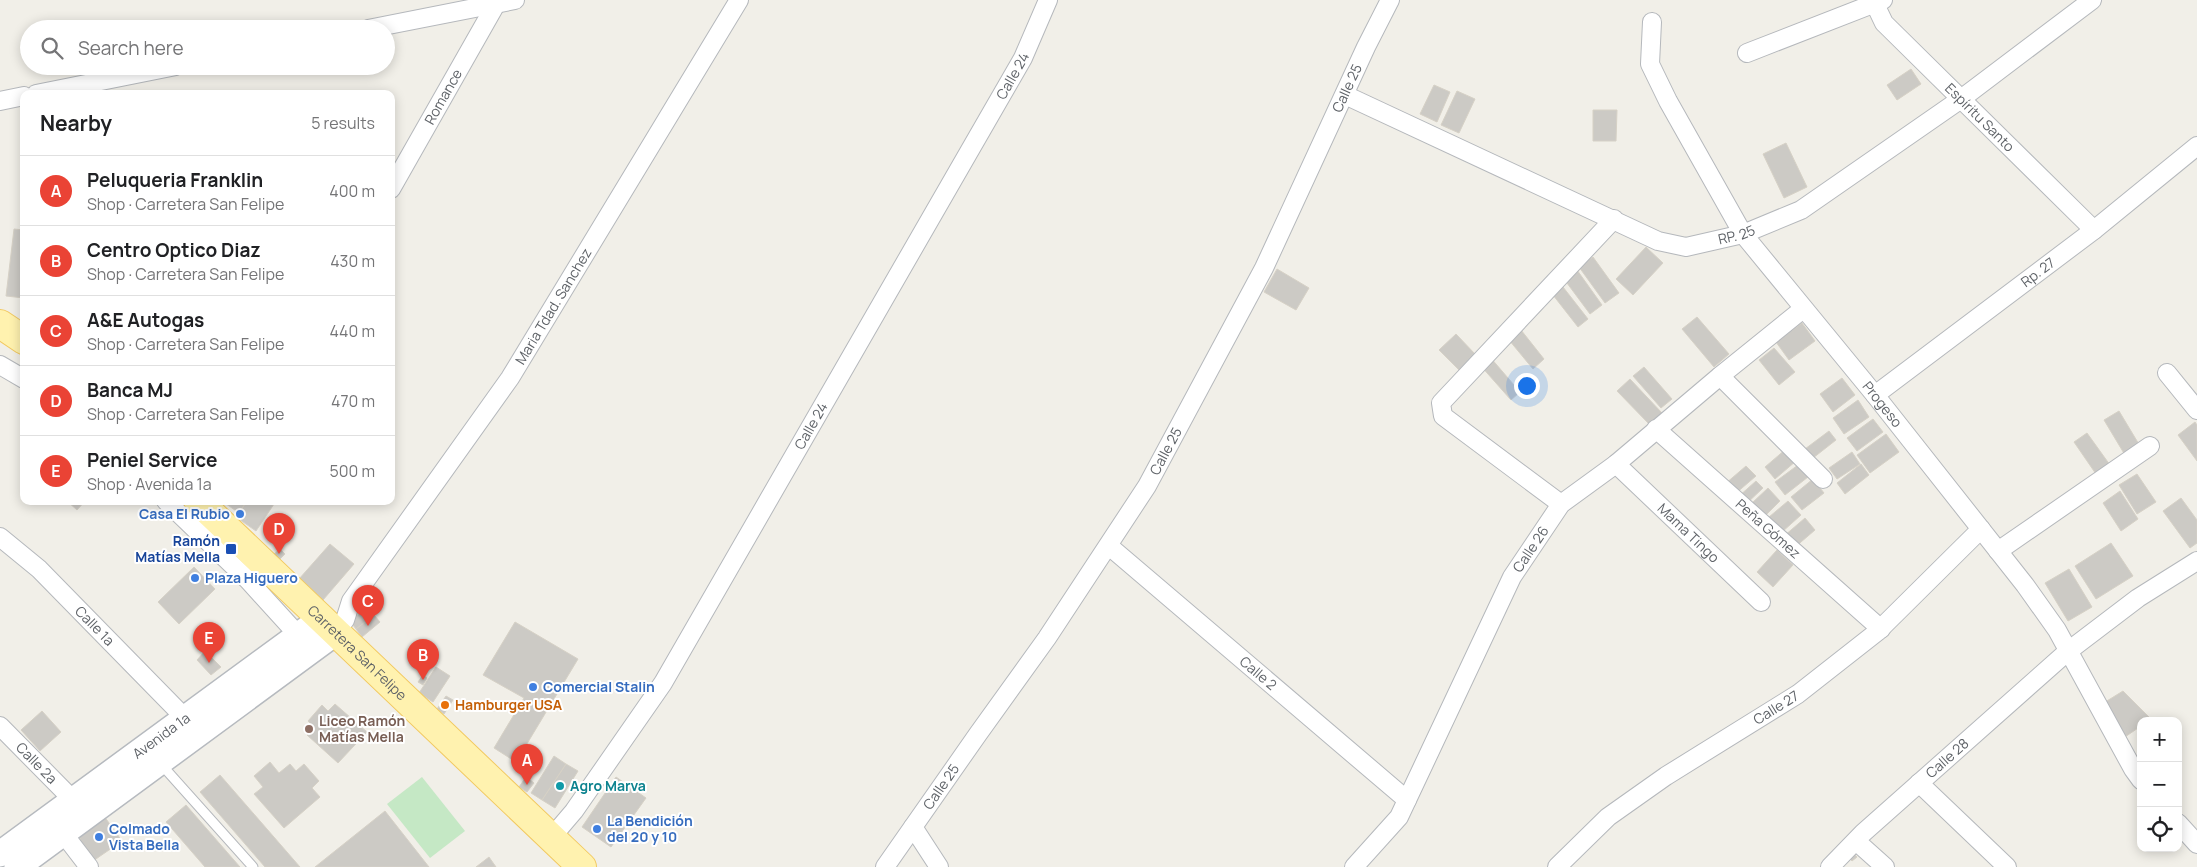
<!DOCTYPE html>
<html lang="en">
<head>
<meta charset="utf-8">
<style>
  body { margin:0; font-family:Manrope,sans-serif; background:#f6f6f6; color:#202124 }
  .controls { position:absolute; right:15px; bottom:15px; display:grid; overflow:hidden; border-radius:10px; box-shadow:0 2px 12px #0003 }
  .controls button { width:45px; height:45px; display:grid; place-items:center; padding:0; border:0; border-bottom:1px solid #e0e0e0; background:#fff; color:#202124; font:25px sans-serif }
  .you { position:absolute; left:1526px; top:385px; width:18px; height:18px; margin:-12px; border:4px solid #fff; border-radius:50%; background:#1a73e8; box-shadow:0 0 0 8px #1a73e833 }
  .badge { display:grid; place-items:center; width:32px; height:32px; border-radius:50%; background:#ea4335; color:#fff; font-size:16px; font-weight:700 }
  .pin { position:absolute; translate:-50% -41px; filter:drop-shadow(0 1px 2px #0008) }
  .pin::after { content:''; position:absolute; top:26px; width:18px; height:15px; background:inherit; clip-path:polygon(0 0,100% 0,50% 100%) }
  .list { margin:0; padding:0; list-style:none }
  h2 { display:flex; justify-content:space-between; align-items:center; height:65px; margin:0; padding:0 20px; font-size:21px }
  h2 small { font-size:16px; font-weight:400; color:#757577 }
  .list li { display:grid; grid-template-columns:32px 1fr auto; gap:15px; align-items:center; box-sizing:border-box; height:70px; padding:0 20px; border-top:1px solid #e0e0e0 }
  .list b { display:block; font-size:19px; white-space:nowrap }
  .list p { margin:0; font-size:16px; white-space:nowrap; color:#757577 }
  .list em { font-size:16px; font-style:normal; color:#757577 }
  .icon { flex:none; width:28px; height:28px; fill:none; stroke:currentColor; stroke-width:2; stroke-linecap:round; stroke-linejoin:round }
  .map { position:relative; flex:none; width:2197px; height:867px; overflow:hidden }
  .search { position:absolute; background:#fff; box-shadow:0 2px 12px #0003; left:20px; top:20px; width:375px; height:55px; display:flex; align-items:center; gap:12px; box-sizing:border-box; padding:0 18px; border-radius:28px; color:#757577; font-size:19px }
  .panel { position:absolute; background:#fff; box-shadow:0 2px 12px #0003; left:20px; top:90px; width:375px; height:415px; border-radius:10px }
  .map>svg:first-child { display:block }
  .green { fill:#c5e8c5 }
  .building { fill:#cccac5; stroke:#d6d1c6 }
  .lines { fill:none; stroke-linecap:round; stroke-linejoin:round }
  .lane-casing { stroke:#b5b8bc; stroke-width:11 }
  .street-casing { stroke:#b5b8bc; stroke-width:20 }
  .secondary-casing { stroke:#b6babf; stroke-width:28 }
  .primary-casing { stroke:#f2c960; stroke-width:30 }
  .lane { stroke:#fff; stroke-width:9 }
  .street { stroke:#fff; stroke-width:18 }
  .secondary { stroke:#fff; stroke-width:25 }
  .primary { stroke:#fff2af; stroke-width:28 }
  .shop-dot { fill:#3f7fe0; stroke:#fff; stroke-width:2 }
  .transit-dot { fill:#1a4fb4; stroke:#fff; stroke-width:2 }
  .food-dot { fill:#e8710a; stroke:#fff; stroke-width:2 }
  .education-dot { fill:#8d6e63; stroke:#fff; stroke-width:2 }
  .culture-dot { fill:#0f9aa8; stroke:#fff; stroke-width:2 }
  .labels { text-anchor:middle; stroke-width:4; stroke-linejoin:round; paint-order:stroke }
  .street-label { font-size:14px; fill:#5f6368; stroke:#fff }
  .shop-label { font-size:14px; font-weight:bold; fill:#366cbe; stroke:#fff; text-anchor:start }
  .transit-label { font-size:14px; font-weight:bold; fill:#164399; stroke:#fff; text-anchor:end }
  .food-label { font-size:14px; font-weight:bold; fill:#c56008; stroke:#fff; text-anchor:start }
  .education-label { font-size:14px; font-weight:bold; fill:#785e54; stroke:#fff; text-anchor:start }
  .culture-label { font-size:14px; font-weight:bold; fill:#0d838f; stroke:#fff; text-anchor:start }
</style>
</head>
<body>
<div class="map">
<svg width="2197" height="867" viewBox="0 0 2197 867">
  <rect width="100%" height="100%" fill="#f1efe8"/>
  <path class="green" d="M422 777 465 831 430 858 387 804Z"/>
  <path class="building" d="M1911 69 1921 84 1897 100 1887 85Z
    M1434 85 1450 92 1437 122 1420 114Z
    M1457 91 1475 99 1459 133 1441 125Z
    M1593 110H1617L1616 141H1593Z
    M1786 143 1807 187 1784 198 1763 154Z
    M14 229 24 230V298L6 296Z
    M1646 247 1663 263 1633 295 1616 279Z
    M1593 257 1619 293 1605 303 1579 267Z
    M1277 269 1309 288 1296 310 1264 292Z
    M1577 270 1602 305 1590 314 1564 279Z
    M1563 287 1588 319 1578 327 1553 295Z
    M1697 317 1729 354 1714 367 1682 329Z
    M1802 323 1815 341 1789 360 1776 342Z
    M1521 330 1544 359 1533 369 1509 340Z
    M1456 334 1475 354 1459 370 1439 350Z
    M1774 348 1795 372 1779 385 1759 360Z
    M1490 357 1520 392 1511 400 1480 365Z
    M1644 367 1672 399 1661 408 1633 376Z
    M1842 378 1855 395 1833 412 1820 394Z
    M1630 379 1662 413 1650 425 1617 391Z
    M1858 400 1869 417 1844 434 1833 418Z
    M2119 411 2140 446 2125 455 2104 420Z
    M1873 419 1883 432 1857 451 1847 438Z
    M2195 422 2197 425V461L2178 435Z
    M1829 431 1836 440 1813 458 1805 449Z
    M2087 433 2110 465 2096 474 2074 442Z
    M1886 434 1899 452 1870 473 1857 455Z
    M1786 449 1796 461 1775 479 1765 467Z
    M1852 452 1860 464 1837 479 1829 468Z
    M1861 464 1869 475 1845 494 1837 483Z
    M1798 465 1808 477 1785 495 1775 482Z
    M1746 466 1756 476 1735 494 1725 484Z
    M2137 474 2156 502 2137 514 2119 485Z
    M1813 479 1824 493 1802 510 1791 497Z
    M1756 481 1763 488 1745 505 1738 497Z
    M1768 488 1780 501 1764 517 1752 503Z
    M2120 491 2138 519 2121 531 2103 503Z
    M2181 498 2197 520V543L2190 548 2163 511Z
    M67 501H85L77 510Z
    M222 501H247L239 513Z
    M247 501H276L256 531 236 517Z
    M1788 501 1801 515 1782 532 1769 517Z
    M1805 518 1815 530 1794 548 1784 536Z
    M2111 543 2133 576 2096 599 2075 566Z
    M330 544 354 564 323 600 299 579Z
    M280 549 285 554 279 560 273 555Z
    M1777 550 1793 565 1773 587 1757 572Z
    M194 567 215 589 179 624 158 602Z
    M2069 569 2092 607 2068 621 2045 583Z
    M368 607 374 615 356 629 350 621Z
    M374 615 380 622 362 637 356 629Z
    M515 622 578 659 516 762 494 748 524 698 483 675Z
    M205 651 221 667 211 675 197 660Z
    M436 667 450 676 433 702 419 693Z
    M423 675 427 678 423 685 418 682Z
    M2123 691 2151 719 2141 721V726L2122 739 2102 704Z
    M446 696 453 700 444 714 437 709Z
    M335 704 367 732 338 763 307 735 314 727 308 721 322 705 328 711Z
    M42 711 61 732 40 751 21 730Z
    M554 756 566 764 542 800 531 793Z
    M270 762 279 773 290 764 296 771 304 764 319 781 312 788 320 797 284 828 254 794 263 787 254 776Z
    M566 764 578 771 555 808 542 800Z
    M220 775 300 867H265L200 792Z
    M526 777 534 783 527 792 519 787Z
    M616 777 646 798 611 847 582 827Z
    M186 805 240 867H205L166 822Z
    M385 811 429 867H315Z
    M104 816 122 841 93 861 80 843V833Z
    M1854 854 1857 857 1852 861 1849 858Z
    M489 857 496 867H476Z"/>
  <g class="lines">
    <g class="lane-casing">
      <path id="lane" d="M160 763 253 867"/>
    </g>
    <g class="street-casing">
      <g id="street">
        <path id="s1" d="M1873 0 1884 23 2094 230"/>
        <path id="s2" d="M1652 22 1650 64 1668 101 1743 234 1875 395 2025 585 2057 630 2133 769 2141 780"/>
        <path d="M368 29 515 0"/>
        <path d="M1747 53 1883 0"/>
        <path d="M36 94 176 66"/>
        <path id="s3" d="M1345 95 1658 241 1686 247 1743 234 1801 210 1961 99 2092 0"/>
        <path d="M0 101 24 96"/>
        <path id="s4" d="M391 189 496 4"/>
        <path d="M0 365 24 379"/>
        <path d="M2167 373 2197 410"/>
        <path d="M1720 376 1823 479"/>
        <path id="s5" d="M1875 395 2094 230 2197 146"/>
        <path id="s6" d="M1656 429 1881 629"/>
        <path id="s7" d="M1616 464 1761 602"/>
        <path d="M166 501 248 580 298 635V647"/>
        <path d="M1561 504 1443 416 1441 403 1614 219"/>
        <path id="s8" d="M0 537 39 569 185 718"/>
        <path id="s9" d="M1109 546 1407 800"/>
        <path d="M1998 551 2150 446"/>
        <path id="s10" d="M335 633 345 620 351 601 510 378 739 0"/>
        <path id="s11" d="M0 726 74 801"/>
        <path d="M1919 783 2007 867"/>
        <path d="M2178 823 2197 844"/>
        <path d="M56 824 89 867"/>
        <path d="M913 827 939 867"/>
        <path id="s12" d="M551 838 574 811 663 683 1023 58 1048 0"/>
        <path d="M1856 841 1885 867"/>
        <path id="s13" d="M885 867 978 734 1047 638 1147 486 1264 268 1366 47 1390 0"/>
        <path id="s14" d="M1354 867 1399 817 1512 577 1561 504 1616 464 1720 376 1803 309"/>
        <path id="s15" d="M1557 867 1608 817 1666 776 1798 694 1877 632 1981 529"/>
        <path id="s16" d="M1830 867 1863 833 2067 652 2138 598 2197 561"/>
      </g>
    </g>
    <g class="secondary-casing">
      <g id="secondary">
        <path id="s17" d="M0 854 322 618"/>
        <path d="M17 867 335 633"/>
      </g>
    </g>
    <g class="primary-casing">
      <g id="primary">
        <path d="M0 324 24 340"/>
        <path id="s18" d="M198 501 582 867"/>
      </g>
    </g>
    <use href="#lane" class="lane"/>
    <use href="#street" class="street"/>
    <use href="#secondary" class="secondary"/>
    <use href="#primary" class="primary"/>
  </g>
  <g class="shop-dot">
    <circle cx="240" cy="514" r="5"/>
    <circle cx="195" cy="578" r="5"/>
    <circle cx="533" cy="687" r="5"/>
    <circle cx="597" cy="829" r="5"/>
    <circle cx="99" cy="837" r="5"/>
  </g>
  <rect class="transit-dot" x="225" y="543" width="12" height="12" rx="2.5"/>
  <circle class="food-dot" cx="445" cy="705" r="5"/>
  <circle class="education-dot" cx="309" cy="729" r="5"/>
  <circle class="culture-dot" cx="560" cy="786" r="5"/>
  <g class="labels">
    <g class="street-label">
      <text dy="5" stroke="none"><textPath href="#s12" startOffset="892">Calle 24</textPath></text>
      <text dy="5" stroke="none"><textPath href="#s13" startOffset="908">Calle 25</textPath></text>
      <text dy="5" stroke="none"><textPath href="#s4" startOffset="106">Romance</textPath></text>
      <text dy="5" stroke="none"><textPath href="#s1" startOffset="160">Espíritu Santo</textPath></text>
      <text dy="5" stroke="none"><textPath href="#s3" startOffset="426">RP. 25</textPath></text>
      <text dy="5" stroke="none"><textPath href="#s5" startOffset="204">Rp. 27</textPath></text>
      <text dy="5" stroke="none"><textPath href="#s10" startOffset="394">Maria Tdad. Sanchez</textPath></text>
      <text dy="5" stroke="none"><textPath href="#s2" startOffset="456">Progeso</textPath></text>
      <text dy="5" stroke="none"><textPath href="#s12" startOffset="488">Calle 24</textPath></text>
      <text dy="5" stroke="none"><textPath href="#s13" startOffset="502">Calle 25</textPath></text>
      <text dy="5" stroke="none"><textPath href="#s6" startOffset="150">Peña Gómez</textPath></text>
      <text dy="5" stroke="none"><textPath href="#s7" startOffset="100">Mama Tingo</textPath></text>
      <text dy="5" stroke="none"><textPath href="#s14" startOffset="366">Calle 26</textPath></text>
      <text dy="5" stroke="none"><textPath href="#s8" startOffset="130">Calle 1a</textPath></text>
      <text dy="5" stroke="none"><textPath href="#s18" startOffset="220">Carretera San Felipe</textPath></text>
      <text dy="5" stroke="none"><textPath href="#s9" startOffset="196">Calle 2</textPath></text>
      <text dy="5" stroke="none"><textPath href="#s15" startOffset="272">Calle 27</textPath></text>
      <text dy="5" stroke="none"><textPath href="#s17" startOffset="200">Avenida 1a</textPath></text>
      <text dy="5" stroke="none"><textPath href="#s16" startOffset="160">Calle 28</textPath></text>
      <text dy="5" stroke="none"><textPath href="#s11" startOffset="52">Calle 2a</textPath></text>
      <text dy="5" stroke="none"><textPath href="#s13" startOffset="98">Calle 25</textPath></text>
    </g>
    <g class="shop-label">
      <text x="230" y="519" text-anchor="end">Casa El Rubio</text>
      <text x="205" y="583">Plaza Higuero</text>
      <text x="543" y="692">Comercial Stalin</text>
      <text x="607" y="826">La Bendición<tspan x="607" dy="16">del 20 y 10</tspan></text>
      <text x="109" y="834">Colmado<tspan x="109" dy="16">Vista Bella</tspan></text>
    </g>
    <g class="transit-label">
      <text x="220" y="546">Ramón<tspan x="220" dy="16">Matías Mella</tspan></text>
    </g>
    <g class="food-label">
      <text x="455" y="710">Hamburger USA</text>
    </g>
    <g class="education-label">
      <text x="319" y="726">Liceo Ramón<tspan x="319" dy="16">Matías Mella</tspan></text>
    </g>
    <g class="culture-label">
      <text x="570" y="791">Agro Marva</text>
    </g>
  </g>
</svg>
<div class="controls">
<button>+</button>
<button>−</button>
<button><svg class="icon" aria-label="locate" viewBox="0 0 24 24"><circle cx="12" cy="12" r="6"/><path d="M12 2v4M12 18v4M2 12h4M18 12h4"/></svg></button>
</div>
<div class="you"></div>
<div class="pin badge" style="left:527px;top:785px">A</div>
<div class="pin badge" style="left:423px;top:680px">B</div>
<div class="pin badge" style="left:368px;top:626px">C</div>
<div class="pin badge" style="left:279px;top:554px">D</div>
<div class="pin badge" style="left:209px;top:663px">E</div>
<div class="search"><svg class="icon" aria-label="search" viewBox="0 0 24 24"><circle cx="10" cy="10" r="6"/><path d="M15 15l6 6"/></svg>Search here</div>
<section class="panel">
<h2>Nearby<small>5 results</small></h2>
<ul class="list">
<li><span class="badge">A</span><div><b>Peluqueria Franklin</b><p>Shop · Carretera San Felipe</p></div><em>400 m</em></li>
<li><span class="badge">B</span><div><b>Centro Optico Diaz</b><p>Shop · Carretera San Felipe</p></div><em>430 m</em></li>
<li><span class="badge">C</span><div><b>A&amp;E Autogas</b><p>Shop · Carretera San Felipe</p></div><em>440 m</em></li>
<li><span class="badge">D</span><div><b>Banca MJ</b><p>Shop · Carretera San Felipe</p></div><em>470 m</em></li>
<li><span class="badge">E</span><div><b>Peniel Service</b><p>Shop · Avenida 1a</p></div><em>500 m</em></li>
</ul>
</section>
</div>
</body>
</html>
